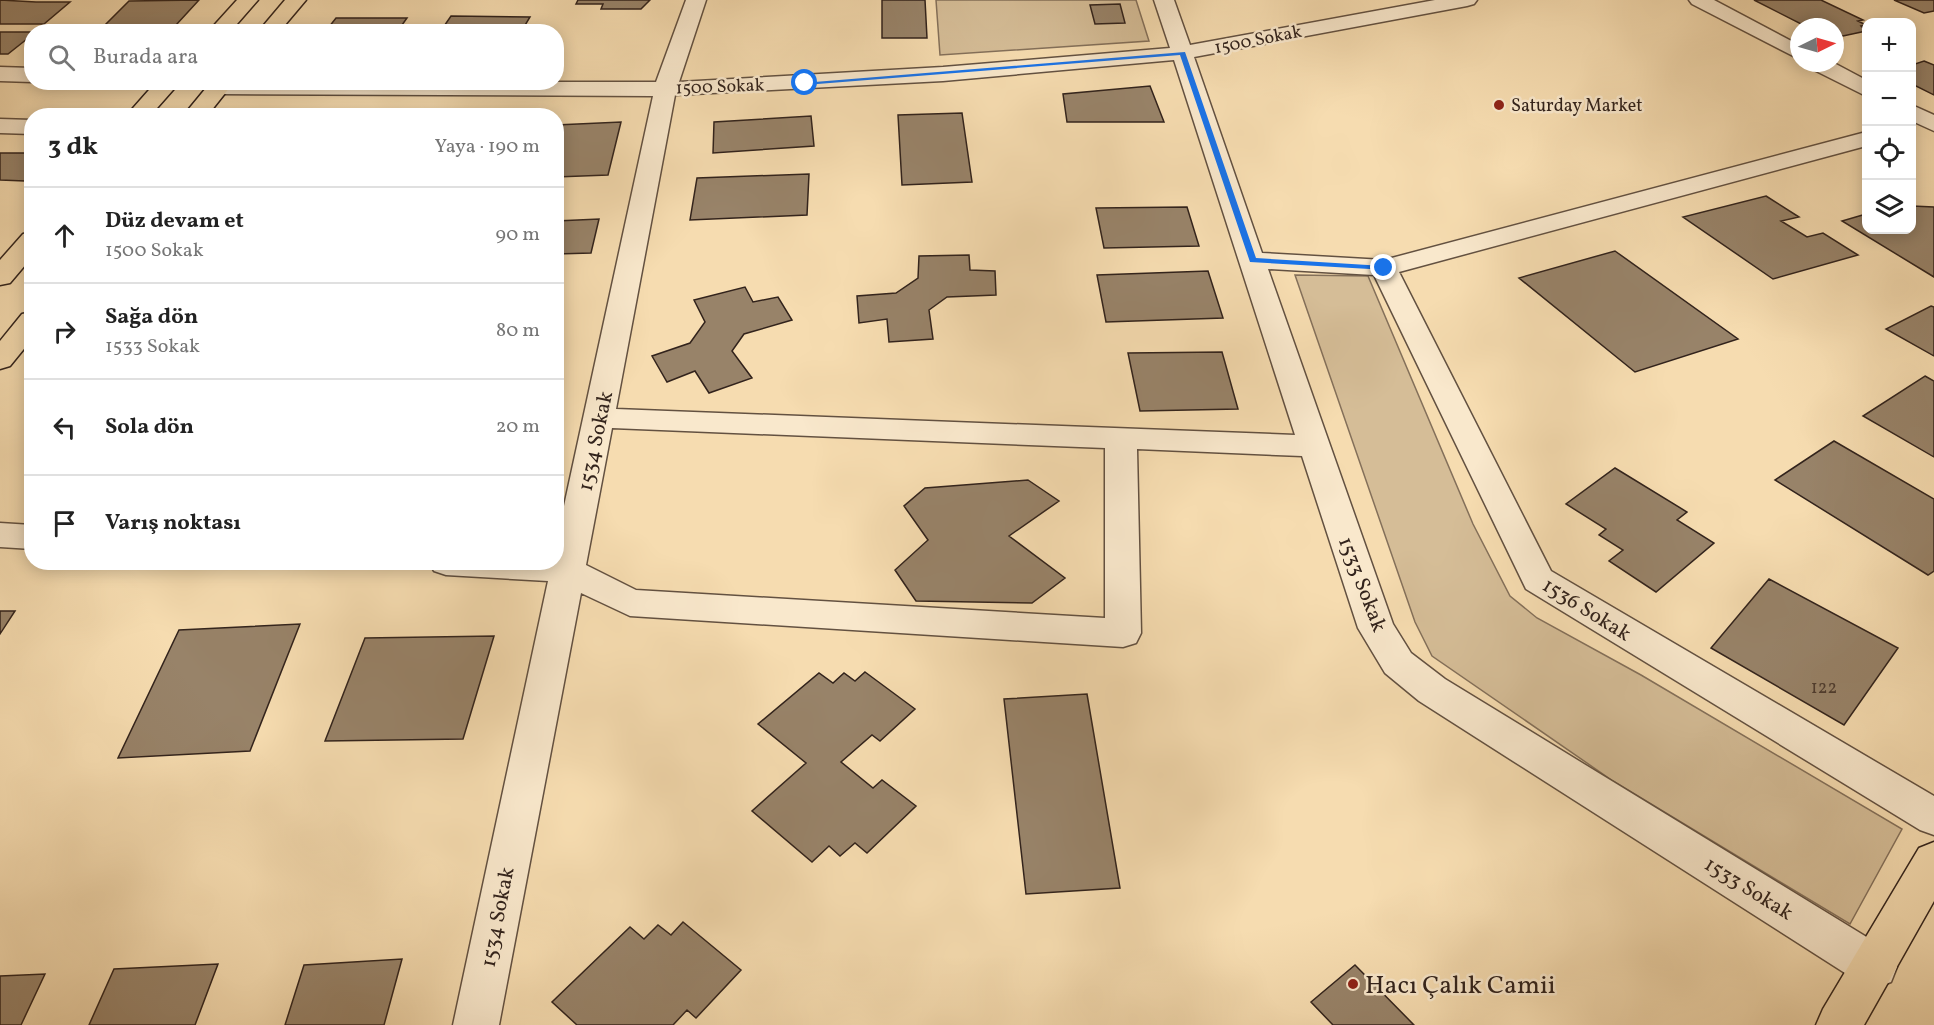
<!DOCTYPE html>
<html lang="tr">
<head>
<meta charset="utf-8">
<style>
  body { margin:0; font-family:Vollkorn,serif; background:#f6f6f6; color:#222 }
  .controls { position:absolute; right:18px; top:18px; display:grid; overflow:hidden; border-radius:12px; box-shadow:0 3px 15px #0003 }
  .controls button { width:54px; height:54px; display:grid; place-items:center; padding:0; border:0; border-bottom:2px solid #e0e0e0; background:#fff; color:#222; font:30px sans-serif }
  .compass { position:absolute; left:1790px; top:18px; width:54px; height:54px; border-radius:50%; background:#fff; box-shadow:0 3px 15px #0003; rotate:85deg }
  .stop { position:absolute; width:18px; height:18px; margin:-14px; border:4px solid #1a73e8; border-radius:50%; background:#fff }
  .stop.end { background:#1a73e8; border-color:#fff; box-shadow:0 2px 6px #0008 }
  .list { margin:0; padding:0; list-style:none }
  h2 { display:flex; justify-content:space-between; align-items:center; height:78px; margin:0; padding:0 24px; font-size:26px }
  h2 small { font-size:20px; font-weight:400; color:#767676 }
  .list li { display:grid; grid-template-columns:39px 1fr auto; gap:18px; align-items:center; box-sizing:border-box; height:96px; padding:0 24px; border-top:2px solid #e0e0e0 }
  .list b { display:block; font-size:22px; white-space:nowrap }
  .list p { margin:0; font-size:20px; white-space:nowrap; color:#767676 }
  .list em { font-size:20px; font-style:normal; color:#767676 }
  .icon { flex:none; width:33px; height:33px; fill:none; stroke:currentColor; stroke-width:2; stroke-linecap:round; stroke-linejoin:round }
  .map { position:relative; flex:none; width:1934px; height:1025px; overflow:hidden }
  .search { position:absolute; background:#fff; box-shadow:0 3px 15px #0003; left:24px; top:24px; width:540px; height:66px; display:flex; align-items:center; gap:15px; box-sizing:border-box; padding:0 21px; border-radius:24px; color:#767676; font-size:22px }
  .panel { position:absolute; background:#fff; box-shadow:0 3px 15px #0003; left:24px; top:108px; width:540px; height:462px; border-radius:24px }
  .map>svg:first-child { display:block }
  .green { fill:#d5bd97; stroke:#84705a; stroke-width:1.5 }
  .building { fill:#988369; stroke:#32231c; stroke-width:1.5 }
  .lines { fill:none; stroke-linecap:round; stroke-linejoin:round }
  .minor-casing { stroke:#635141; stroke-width:3 }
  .primary-casing { stroke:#32231c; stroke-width:3 }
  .minor { fill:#f9e8cc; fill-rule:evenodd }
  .primary { fill:#f6dcb0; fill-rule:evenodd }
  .route { fill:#1a73e8 }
  .poi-dot { fill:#8f2418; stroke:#f9e8cc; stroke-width:2 }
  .labels { text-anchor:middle; stroke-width:5; stroke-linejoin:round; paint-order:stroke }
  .far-street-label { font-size:18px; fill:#32231c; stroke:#f9e8cc }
  .far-poi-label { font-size:18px; fill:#32231c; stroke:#f9e8cc; text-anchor:start }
  .number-label { font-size:18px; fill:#4c3b2f }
  .street-label { font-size:21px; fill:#32231c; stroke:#f9e8cc }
  .near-poi-label { font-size:26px; fill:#32231c; stroke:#f9e8cc; text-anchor:start }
</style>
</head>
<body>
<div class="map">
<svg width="1934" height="1025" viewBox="0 0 1934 1025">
  <rect width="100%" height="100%" fill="#f6dcb0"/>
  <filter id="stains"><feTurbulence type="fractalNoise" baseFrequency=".00333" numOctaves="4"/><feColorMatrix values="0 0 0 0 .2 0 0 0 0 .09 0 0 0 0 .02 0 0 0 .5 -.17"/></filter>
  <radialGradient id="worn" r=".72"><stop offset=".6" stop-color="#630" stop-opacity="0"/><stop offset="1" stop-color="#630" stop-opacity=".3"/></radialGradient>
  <path class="green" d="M936 0H1136L1149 41 940 55Z
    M1295 275 1368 276 1473 524 1510 596 1537 618 1641 675 1902 829 1850 924 1613 781 1432 656 1415 622Z"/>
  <path class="building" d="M0 0 36 2H70L44 24H0Z
    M199 0 176 25 104 26 129 1Z
    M578 0H650L641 9H601L603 4H576Z
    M882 0H925L927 38H882Z
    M1754 0H1821L1863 20 1858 21 1866 25 1861 26 1866 31 1843 36 1835 34V27H1807Z
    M1894 0H1934V11L1924 13Z
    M1120 4 1125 23 1095 24 1090 5Z
    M451 16 530 17 521 32H440Z
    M336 18H407L397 32H325Z
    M0 32H32V35L8 54H0Z
    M1924 61 1934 65V95L1912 84V65Z
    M1150 86 1164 122H1067L1063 94Z
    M962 113 972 182 902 185 898 115Z
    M811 116 814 146 713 153 714 122Z
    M621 122 608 175 556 177V125Z
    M0 153H32V174L25 181 0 180Z
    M809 174 807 215 690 220 697 178Z
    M1766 196 1799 217 1781 221 1807 237 1823 233 1858 255 1773 279 1683 217Z
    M1912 206 1934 207V277L1842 221 1866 214V230H1912Z
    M1187 207 1199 246 1104 248 1096 208Z
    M599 219 591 253 556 254V221Z
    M1615 251 1738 339 1635 372 1519 278Z
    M969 255 970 270 995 271 996 295 947 297 929 310 933 339 889 342 887 319 859 323 857 296 896 293 918 278 919 256Z
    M1208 271 1223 318 1106 322 1097 275Z
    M745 287 753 302 778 297 792 320 744 334 732 351 752 378 709 393 695 371 667 382 652 356 690 343 705 322 694 300Z
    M1931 306 1934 307V356L1886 329Z
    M1222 352 1238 409 1140 411 1128 353Z
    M1925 376 1934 381V457L1863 416Z
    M1834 441 1934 499V571L1928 575 1775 480Z
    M1615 468 1687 512 1677 520 1714 543 1656 592 1609 561 1623 550 1599 535 1606 529 1566 504Z
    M1028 480 1059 501 1009 536 1065 578 1032 603 916 601 895 570 928 540 904 506 925 488Z
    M1769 579 1898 648 1844 725 1711 648Z
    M0 611H15L0 634Z
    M300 624 250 751 118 758 179 630Z
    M494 636 463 739 325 741 365 638Z
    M865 672 915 709 880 741 872 735 841 762 873 788 882 780 916 806 867 853 855 843 840 856 829 846 812 862 752 811 806 763 758 724 819 673 833 683 844 673 855 681Z
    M1087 694 1120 888 1026 894 1004 699Z
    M683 922 741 970 696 1018 687 1010 673 1025H577L552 1002 630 927 644 939 658 925 671 935Z
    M402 959 384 1025H285L304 965Z
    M218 964 195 1025H89L114 969Z
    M1355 965 1414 1025H1333L1311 1002Z
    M45 974 21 1025H0V976Z"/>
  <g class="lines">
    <g class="minor-casing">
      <path id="minor" d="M686 0H706L679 82 943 67 1170 48 1154 0H1174L1190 45 1435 0H1477L1474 4 1467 6 1194 57 1262 253 1384 260 1866 132V146L1399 272 1551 571 1934 796V835L1920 830 1526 589 1374 275 1268 269 1393 624 1411 653 1445 679 1891 952 1897 967 1891 982 1875 988 1859 982 1419 701 1385 673 1358 628 1302 456 1137 449 1141 633 1136 643 1123 647 630 616 581 593 499 1025H453L548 581 446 575 434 571 429 562H556V543L653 96 220 94 212 92 209 87 212 82H656ZM1174 60 1295 435 616 409 675 95 943 81ZM612 428 1105 448V618L636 590 586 565Z
        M1689 0H1714L1799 45V59L1692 4Z
        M1807 63H1834L1866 80V96L1810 68Z
        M0 67 32 68V82L0 81Z
        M1912 105 1934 115V131L1912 121Z
        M0 119 32 120V134L0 133Z
        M0 523 32 525V549L0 547Z"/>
    </g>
    <g class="primary-casing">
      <path id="primary" d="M237 0H258L230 32H208Z
        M285 0H306L279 32H258Z
        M156 82H180L150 116H126Z
        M211 82H234L207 116H183Z
        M32 232V257L10 283 0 285V260L23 234Z
        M32 312V339L10 366 0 369V341L22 314Z
        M1934 842V901L1864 1025H1816L1823 1009 1919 848Z"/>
    </g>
    <use href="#minor" class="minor"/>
    <use href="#primary" class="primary"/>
  </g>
  <path class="route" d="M1185 52 1256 258 1384 266 1387 270 1250 262 1180 55 805 85 802 83Z"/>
  <g class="poi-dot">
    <circle cx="1499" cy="105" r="6"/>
    <circle cx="1353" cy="984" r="6"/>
  </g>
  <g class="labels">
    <g class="far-street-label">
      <text transform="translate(1258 39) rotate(-11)" y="6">1500 Sokak</text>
      <text transform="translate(720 86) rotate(-2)" y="6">1500 Sokak</text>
    </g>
    <g class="far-poi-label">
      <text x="1511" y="111">Saturday Market</text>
    </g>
    <g class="number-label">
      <text x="1824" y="693">122</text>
    </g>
    <g class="street-label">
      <text transform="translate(595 441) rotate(-78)" y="7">1534 Sokak</text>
      <text transform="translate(1363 584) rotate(69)" y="7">1533 Sokak</text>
      <text transform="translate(1587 609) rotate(32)" y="7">1536 Sokak</text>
      <text transform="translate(1749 888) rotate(32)" y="7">1533 Sokak</text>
      <text transform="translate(497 917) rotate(-79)" y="7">1534 Sokak</text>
    </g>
    <g class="near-poi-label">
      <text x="1365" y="993">Hacı Çalık Camii</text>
    </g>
  </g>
  <rect width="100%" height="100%" filter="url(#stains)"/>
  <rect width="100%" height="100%" fill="url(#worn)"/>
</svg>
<div class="controls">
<button>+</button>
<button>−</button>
<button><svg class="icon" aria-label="locate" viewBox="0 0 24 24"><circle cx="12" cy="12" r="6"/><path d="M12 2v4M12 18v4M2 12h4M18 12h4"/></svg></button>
<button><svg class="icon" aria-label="layers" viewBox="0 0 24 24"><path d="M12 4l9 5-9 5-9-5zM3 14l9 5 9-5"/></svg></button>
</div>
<svg class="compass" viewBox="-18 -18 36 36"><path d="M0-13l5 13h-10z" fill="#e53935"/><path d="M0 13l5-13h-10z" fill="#767676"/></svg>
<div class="stop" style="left:805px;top:83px"></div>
<div class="stop end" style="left:1384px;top:268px"></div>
<div class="search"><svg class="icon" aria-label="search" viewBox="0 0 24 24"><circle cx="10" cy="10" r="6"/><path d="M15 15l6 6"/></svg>Burada ara</div>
<section class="panel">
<h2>3 dk<small>Yaya · 190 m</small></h2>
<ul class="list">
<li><svg class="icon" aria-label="ahead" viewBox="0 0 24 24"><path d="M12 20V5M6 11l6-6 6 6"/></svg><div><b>Düz devam et</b><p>1500 Sokak</p></div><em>90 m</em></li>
<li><svg class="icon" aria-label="right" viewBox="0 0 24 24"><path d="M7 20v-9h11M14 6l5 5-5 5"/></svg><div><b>Sağa dön</b><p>1533 Sokak</p></div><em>80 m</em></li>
<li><svg class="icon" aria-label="left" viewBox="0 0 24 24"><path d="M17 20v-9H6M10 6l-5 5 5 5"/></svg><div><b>Sola dön</b></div><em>20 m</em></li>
<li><svg class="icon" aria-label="arrive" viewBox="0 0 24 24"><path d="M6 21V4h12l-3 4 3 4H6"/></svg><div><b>Varış noktası</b></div></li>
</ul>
</section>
</div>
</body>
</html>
